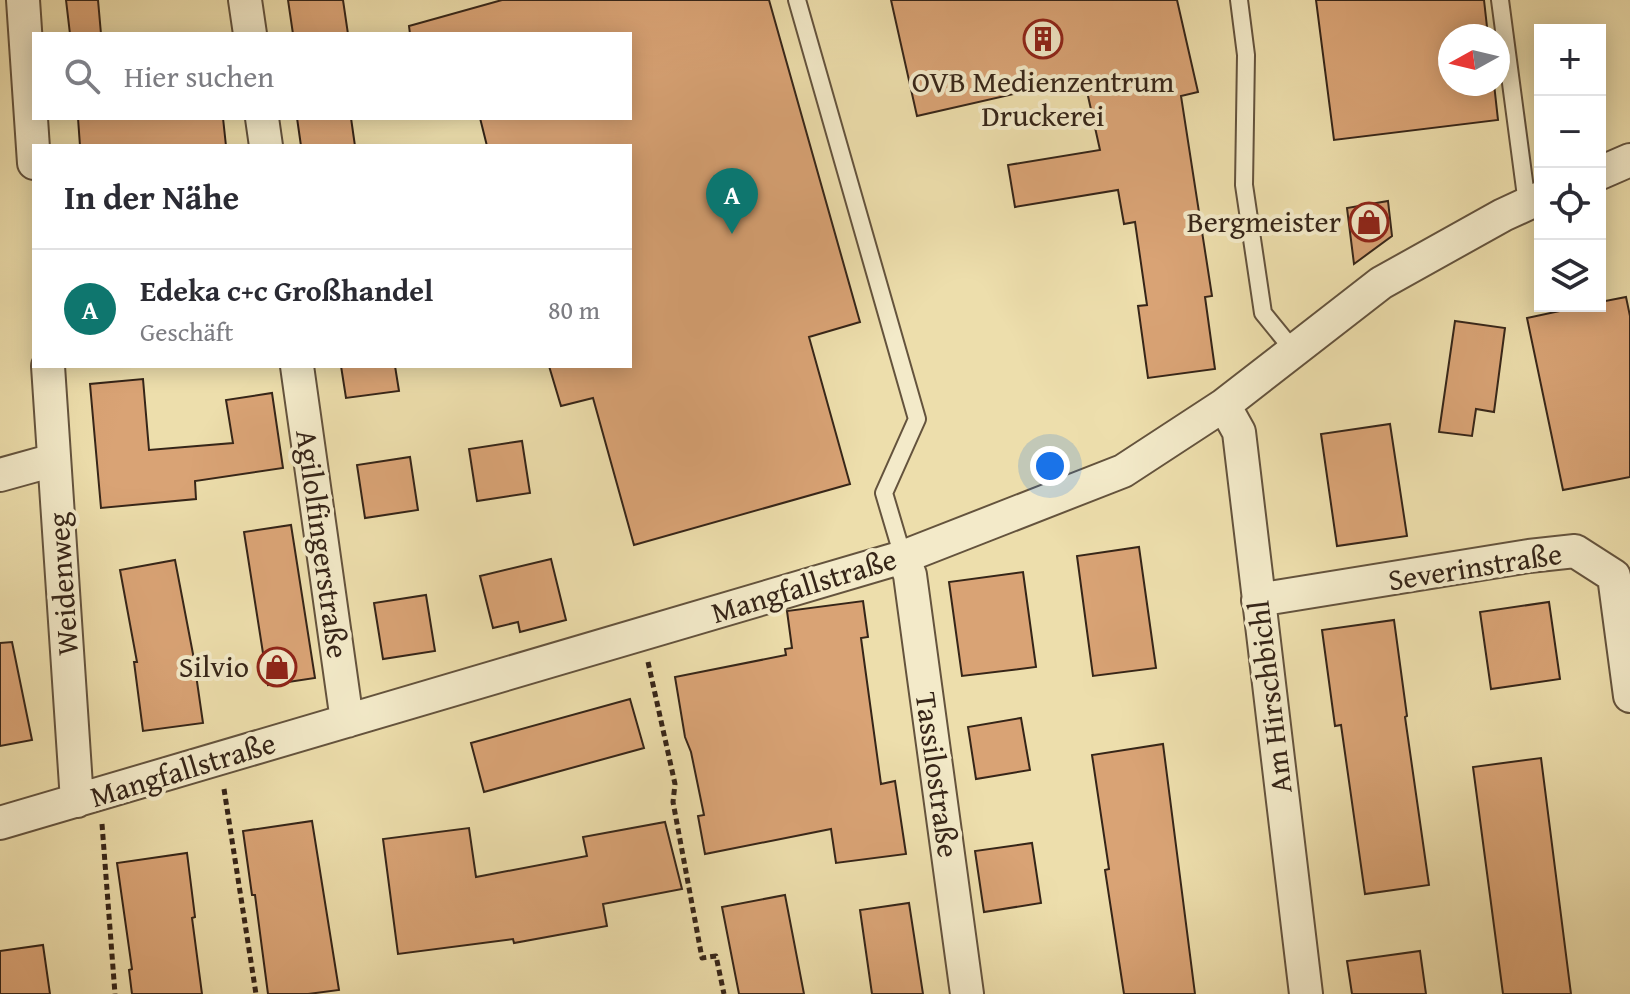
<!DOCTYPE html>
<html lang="de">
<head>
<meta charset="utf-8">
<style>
  body { margin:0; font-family:"Gentium Book Plus",serif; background:#f2f2f3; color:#2b2b33 }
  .controls { position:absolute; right:24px; top:24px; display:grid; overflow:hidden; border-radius:0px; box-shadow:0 4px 20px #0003 }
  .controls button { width:72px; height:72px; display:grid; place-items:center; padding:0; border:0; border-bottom:2px solid #e1e1e2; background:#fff; color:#2b2b33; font:40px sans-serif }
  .compass { position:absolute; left:1438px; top:24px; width:72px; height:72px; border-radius:50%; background:#fff; box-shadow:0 4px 20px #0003; rotate:262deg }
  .you { position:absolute; left:1050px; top:466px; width:28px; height:28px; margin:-20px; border:6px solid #fff; border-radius:50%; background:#1a73e8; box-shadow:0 0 0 12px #1a73e833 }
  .badge { display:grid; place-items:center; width:52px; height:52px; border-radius:50%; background:#0f766e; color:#fff; font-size:26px; font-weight:700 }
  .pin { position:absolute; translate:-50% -66px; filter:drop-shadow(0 2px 4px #0008) }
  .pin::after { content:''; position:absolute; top:42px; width:28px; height:24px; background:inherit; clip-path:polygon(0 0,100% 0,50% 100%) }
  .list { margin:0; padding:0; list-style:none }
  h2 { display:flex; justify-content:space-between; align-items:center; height:104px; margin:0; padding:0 32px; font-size:34px }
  h2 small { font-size:26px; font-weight:400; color:#7c7c81 }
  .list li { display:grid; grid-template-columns:52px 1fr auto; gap:24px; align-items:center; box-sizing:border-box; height:120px; padding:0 32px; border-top:2px solid #e1e1e2 }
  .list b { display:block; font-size:30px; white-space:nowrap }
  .list p { margin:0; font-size:26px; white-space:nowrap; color:#7c7c81 }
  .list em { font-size:26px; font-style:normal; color:#7c7c81 }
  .icon { flex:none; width:44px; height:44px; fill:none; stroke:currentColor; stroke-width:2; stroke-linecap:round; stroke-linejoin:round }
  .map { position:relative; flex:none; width:1630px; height:994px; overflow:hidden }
  .search { position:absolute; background:#fff; box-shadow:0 4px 20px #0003; left:32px; top:32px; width:600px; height:88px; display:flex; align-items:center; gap:20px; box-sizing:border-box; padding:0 28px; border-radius:0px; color:#7c7c81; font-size:30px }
  .panel { position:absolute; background:#fff; box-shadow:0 4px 20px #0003; left:32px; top:144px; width:600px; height:224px; border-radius:0px }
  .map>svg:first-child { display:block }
  .building { fill:#d9a375; stroke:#362518; stroke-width:2 }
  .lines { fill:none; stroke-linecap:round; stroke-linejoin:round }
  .lane-casing { stroke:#64533d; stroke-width:20 }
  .street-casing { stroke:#64533d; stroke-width:36 }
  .path { stroke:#362518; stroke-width:5; stroke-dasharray:6 4; stroke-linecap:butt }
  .lane { stroke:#f3eac9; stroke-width:16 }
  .street { stroke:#f3eac9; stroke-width:32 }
  .labels { text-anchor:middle; stroke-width:8; stroke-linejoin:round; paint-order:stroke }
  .poi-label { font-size:30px; fill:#362518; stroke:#f3eac9; text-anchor:end }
  .street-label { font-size:30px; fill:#362518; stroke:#f3eac9 }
</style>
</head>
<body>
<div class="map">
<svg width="1630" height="994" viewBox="0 0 1630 994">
  <rect width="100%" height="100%" fill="#eddeac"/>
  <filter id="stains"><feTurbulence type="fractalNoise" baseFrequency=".0025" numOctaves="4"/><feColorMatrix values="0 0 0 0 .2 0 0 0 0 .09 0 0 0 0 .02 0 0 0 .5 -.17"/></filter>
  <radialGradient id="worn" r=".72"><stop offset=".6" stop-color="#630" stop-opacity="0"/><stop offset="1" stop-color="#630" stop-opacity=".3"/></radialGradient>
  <path class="building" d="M66 0H98L101 34H70Z
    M288 0H343L348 34H293Z
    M502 0H769L860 322 809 337 850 484 634 545 593 398 561 406 549 366H630V146H487L480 118H630V34H410L409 26Z
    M891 0H1177L1198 92 1181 96 1212 296 1205 297 1215 369 1148 378 1138 306 1147 305 1135 222 1124 224 1118 190 1015 207 1008 165 1100 150 1084 78 917 116Z
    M1316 0H1484L1488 36H1450V84H1494L1498 120 1334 140Z
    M78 118H223L226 146H80Z
    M297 118H351L355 146H301Z
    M1388 201 1392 236 1354 264 1347 208Z
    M1626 297 1630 316V477L1563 490 1527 318 1583 306H1600V302Z
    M1455 321 1505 328 1494 412 1476 409 1472 436 1439 432Z
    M341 366H395L399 391 346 398Z
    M143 379 149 450 233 443 226 400 272 393 283 468 195 481 196 499 101 508 90 384Z
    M1390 424 1407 536 1337 546 1321 434Z
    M522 441 530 493 477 501 469 449Z
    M410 457 418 510 365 518 357 465Z
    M291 525 315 678 268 685 244 532Z
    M1139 547 1156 668 1093 676 1077 556Z
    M551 559 566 620 520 632 518 622 493 628 480 576Z
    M175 560 193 654 203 723 143 731 134 662H137L120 570Z
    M1023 572 1036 667 962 676 949 582Z
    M426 595 435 651 383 659 374 603Z
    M863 601 868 637 861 638 881 784 895 781 906 854 836 863 831 829 705 854 698 816 704 815 691 752 685 737 675 677 786 655 785 649 792 648 787 611Z
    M1549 602 1560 679 1491 689 1480 612Z
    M1394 620 1407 716 1405 717 1429 885 1365 894 1341 725 1335 726 1322 630Z
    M12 642 32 740 0 746V643Z
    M630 699 644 748 484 792 471 743Z
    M1021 718 1030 770 976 779 968 727Z
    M1163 744 1195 994H1124L1105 870 1109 869 1092 755Z
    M1541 758 1571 994H1503L1473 767Z
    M312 821 339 990 308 994H268L255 895H252L243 831Z
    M665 822 682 889 603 904 607 926 514 943 513 939 398 954 383 839 469 828 476 877 587 856 583 837Z
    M1032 843 1041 903 984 912 975 851Z
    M187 853 195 917 192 918 202 994H132L129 970 132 969 117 863Z
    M785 895 804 994H739L722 907Z
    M909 903 923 994H872L860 910Z
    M43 945 50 994H0V951Z
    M1420 951 1426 994H1352L1347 961Z"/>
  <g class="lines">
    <g class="lane-casing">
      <path id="lane" d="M797 0 917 419 884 493 903 557
        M1239 0 1246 55 1244 185 1263 313 1294 351
        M1500 0 1527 204"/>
    </g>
    <g class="street-casing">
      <path id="street" d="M23 0 34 163
        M245 0 250 34
        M262 118 266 146
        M1600 173 1630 160
        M48 366 77 801
        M297 366 347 721
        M1224 405 1239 432 1306 994
        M0 475 54 460
        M903 557 910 575 967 994
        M1258 600 1529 556 1575 551 1614 576 1630 696
        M0 823 903 557 1123 471 1224 405 1381 283 1503 215 1540 198"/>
    </g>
    <path class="path" d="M648 662 675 784 673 802 702 958 716 956 724 994
      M224 789 256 994
      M102 824 115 994"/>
    <use href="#lane" class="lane"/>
    <use href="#street" class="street"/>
  </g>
  <defs>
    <g id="building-ring" transform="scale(2)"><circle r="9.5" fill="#f3eac9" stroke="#8f2418" stroke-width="1.5"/><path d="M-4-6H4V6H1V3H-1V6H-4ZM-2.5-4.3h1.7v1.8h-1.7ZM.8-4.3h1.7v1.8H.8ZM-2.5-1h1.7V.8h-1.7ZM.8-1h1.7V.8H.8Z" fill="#8f2418"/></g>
    <g id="shop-ring" transform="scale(2)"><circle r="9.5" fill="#f3eac9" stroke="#8f2418" stroke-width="1.5"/><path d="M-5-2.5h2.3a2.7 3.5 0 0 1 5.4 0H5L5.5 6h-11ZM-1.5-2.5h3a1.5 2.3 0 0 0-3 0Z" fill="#8f2418"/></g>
  </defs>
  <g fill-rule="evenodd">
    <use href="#building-ring" x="1043" y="39"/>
    <use href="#shop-ring" x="1369" y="222"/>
    <use href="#shop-ring" x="277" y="667"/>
  </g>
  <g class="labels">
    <g class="poi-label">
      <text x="1043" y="92" text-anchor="middle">OVB Medienzentrum<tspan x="1043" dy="34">Druckerei</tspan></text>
      <text x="1341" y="232">Bergmeister</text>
      <text x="249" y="677">Silvio</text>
    </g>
    <g class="street-label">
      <text transform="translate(322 544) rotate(82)" y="10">Agilolfingerstraße</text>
      <text transform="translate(1475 567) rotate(-9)" y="10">Severinstraße</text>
      <text transform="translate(63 584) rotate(-94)" y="10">Weidenweg</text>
      <text transform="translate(804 586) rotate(-17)" y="10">Mangfallstraße</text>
      <text transform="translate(1270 697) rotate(-97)" y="10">Am Hirschbichl</text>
      <text transform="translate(183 770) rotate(-17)" y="10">Mangfallstraße</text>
      <text transform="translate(937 775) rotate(82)" y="10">Tassilostraße</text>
    </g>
  </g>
  <rect width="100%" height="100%" filter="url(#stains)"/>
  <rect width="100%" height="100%" fill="url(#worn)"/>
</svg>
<div class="controls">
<button>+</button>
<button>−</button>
<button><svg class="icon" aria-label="locate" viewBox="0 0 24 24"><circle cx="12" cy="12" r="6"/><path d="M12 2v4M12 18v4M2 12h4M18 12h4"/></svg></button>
<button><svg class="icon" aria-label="layers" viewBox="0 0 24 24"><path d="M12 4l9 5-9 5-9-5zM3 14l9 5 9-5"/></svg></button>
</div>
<svg class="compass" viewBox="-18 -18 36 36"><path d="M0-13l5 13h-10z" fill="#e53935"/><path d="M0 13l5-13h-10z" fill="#7c7c81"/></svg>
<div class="you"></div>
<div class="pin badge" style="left:732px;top:234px">A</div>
<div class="search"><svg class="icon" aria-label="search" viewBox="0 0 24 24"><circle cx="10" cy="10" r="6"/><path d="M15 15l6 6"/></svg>Hier suchen</div>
<section class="panel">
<h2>In der Nähe<small></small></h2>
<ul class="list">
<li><span class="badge">A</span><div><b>Edeka c+c Großhandel</b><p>Geschäft</p></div><em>80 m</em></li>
</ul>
</section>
</div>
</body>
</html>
